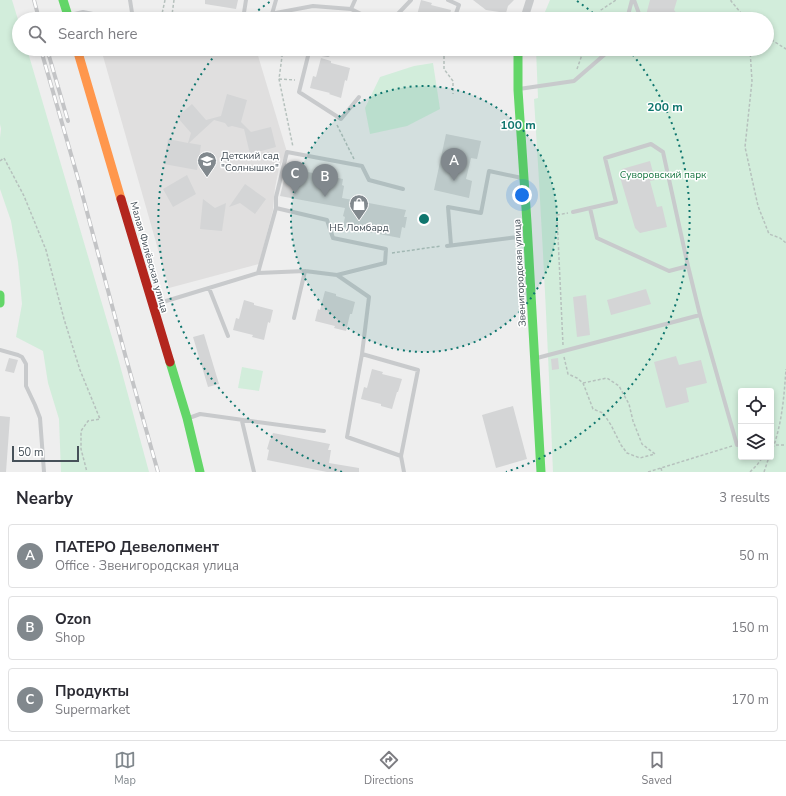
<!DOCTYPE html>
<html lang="en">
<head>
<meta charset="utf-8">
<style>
  body { margin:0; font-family:"Nunito Sans",sans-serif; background:#f2f2f3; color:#2b2b33 }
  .controls { position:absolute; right:12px; bottom:12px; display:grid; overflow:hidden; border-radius:4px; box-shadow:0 2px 6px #0003 }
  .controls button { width:36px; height:36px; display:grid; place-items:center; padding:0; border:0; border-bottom:1px solid #e1e1e2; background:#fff; color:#2b2b33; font:20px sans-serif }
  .scale { position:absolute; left:12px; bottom:10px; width:67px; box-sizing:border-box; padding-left:4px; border:2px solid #465159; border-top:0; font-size:11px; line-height:14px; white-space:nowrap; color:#465159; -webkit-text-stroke:3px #fff; paint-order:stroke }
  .you { position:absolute; left:522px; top:195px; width:14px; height:14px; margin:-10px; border:3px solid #fff; border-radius:50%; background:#1a73e8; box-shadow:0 0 0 6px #1a73e833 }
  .badge { display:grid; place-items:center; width:26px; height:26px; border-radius:50%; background:#81888d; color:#fff; font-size:13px; font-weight:700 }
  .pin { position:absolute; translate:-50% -33px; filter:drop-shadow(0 1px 2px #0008) }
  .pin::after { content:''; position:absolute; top:21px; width:14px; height:12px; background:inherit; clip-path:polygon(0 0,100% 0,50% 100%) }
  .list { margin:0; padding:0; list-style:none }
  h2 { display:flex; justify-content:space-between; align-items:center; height:52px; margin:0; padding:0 16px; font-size:17px }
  h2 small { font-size:13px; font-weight:400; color:#7c7c81 }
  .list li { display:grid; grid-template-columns:26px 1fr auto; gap:12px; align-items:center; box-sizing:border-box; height:64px; margin:0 8px 8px; padding:0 8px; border:1px solid #e1e1e2; border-radius:4px }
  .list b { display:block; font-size:15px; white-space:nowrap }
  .list p { margin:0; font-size:13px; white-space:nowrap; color:#7c7c81 }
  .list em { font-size:13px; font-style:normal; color:#7c7c81 }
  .icon { flex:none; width:22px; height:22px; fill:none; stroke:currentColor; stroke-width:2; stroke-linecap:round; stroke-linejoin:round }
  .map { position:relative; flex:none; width:786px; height:472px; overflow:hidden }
  .search { position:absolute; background:#fff; box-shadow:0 2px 6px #0003; left:12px; right:12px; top:12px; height:44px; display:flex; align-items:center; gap:10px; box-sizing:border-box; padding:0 14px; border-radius:22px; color:#7c7c81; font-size:15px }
  .sheet { height:268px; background:#fff }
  nav { display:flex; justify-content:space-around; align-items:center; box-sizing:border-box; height:56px; border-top:1px solid #e1e1e2; background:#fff; font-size:11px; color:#7c7c81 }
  nav a { display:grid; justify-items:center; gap:2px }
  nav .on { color:#81888d }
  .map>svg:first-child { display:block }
  .education { fill:#e0dfdf }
  .green { fill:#d2eddb; fill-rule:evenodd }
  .building { fill:#d4d5d6 }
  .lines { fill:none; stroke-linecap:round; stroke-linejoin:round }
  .path { stroke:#b6c1bd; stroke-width:1.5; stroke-dasharray:3 2; stroke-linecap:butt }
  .lane { stroke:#c8cacc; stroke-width:4 }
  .street { stroke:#c8cacc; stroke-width:8 }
  .fast { stroke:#63d668; stroke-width:9 }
  .slow { stroke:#ff974d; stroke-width:9 }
  .jam { stroke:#b3261e; stroke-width:9 }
  .rail-casing { stroke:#c3c4c6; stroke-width:4 }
  .rail { stroke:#fff; stroke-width:2.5; stroke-dasharray:8; stroke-linecap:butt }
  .ring { fill:none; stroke:#0f766e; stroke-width:2; stroke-dasharray:2 4 }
  .labels { text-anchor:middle; stroke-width:3; stroke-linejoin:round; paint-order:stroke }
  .poi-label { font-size:10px; fill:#465159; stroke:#fff; text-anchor:start }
  .park-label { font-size:10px; fill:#1a7743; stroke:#fff }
  .street-label { font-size:10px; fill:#465159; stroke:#fff }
  .centre { fill:#0f766e; stroke:#fff; stroke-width:2 }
  .ring-label { font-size:12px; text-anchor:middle; font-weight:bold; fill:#0f766e; stroke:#fff; stroke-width:3; stroke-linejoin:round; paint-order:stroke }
</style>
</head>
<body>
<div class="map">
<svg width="786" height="472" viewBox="0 0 786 472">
  <rect width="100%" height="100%" fill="#eee"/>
  <path class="education" d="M101 49H256L287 152 279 168 275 188 273 210 259 264 169 288Z"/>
  <path class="green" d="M0 0H12L19 23V49H27L118 358 149 472H61L59 419 48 383 43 351 16 337 22 304 18 262 11 221 0 189V138L1 129 0 124Z
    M550 0H786V472H553C548 347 542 223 534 99L538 98 536 49H767V19H542ZM741 391H771V457H741Z
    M433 63 440 109 407 126 370 134 365 108 380 77 414 66Z
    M242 367 263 371 259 391 238 388Z"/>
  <path class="building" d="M205 0H238L236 9 205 4Z
    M421 0 432 3 431 5 451 10 449 19H416Z
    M473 0H514L508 6 506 13 486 10Z
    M650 0H677L674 10 679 16 674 19H652L646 15Z
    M321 58 331 61V63L350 68 347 81 345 80 341 98 329 94 330 93 310 88 313 76 316 77Z
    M227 94 247 100 241 122 251 132 271 127 276 147 250 154 244 129 232 126 228 127 225 123 214 120 189 143 201 145 197 170 164 164 168 139 188 143 191 133 177 117 192 104 206 120 221 116Z
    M446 134 481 141 477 159 471 158 466 179 472 181 469 198 434 190Z
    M650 161 655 180 650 181 657 207 662 206 667 227 640 233 635 228 620 177 622 169Z
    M287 168 343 179 342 185 344 186 342 198 406 210 404 217H407L405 228 402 227 400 238 343 227 345 217 343 216 345 208 280 196Z
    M187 175 196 194 173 207 163 189Z
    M245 184 266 199 255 214 240 203 229 207Z
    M203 199 215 208 226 203 222 231 200 229Z
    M646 289 651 304 611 315 607 300Z
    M325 291 336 294V296L355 302 352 314H350L346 331 334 328 335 326 315 321 318 309 320 310Z
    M586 295 590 335 577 337 573 297Z
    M244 300 254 303V305L273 310 270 323 268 322 264 340 252 337 253 335 233 330 236 318 239 319Z
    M204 334 219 384 208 387 193 337Z
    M676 356 679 365 701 360 707 383 686 388 689 402 666 408 654 362Z
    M9 358 18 360 14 373 5 371Z
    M558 358 559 369 552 370 551 359Z
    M372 369 383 372 382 374 402 379 398 392H397L392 409 381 406V404L361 399 364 387 367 388Z
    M513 406 527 459 496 468 482 415Z
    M0 416 10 417 6 472H0Z
    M273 433 330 444 328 450H331L329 463 359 468V472H327L267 460 269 450 267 449 270 439H271Z"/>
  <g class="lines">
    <path class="path" d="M165 0 162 14 172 15
      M174 0 172 15 191 19
      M731 0V1L746 19
      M596 19 601 10 616 0
      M767 37 786 49
      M278 49 282 57
      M283 49 279 79 293 147
      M750 49 752 81 745 147 758 206 769 234 780 238 786 243
      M444 56V69L453 81V94
      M577 69 584 49
      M279 79 295 80
      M337 125 354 159
      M0 161 4 158 24 196 46 250 64 319 80 370 100 419 88 421 81 431V449L87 472
      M392 253 441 246
      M563 345 557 215 568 213
      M564 357 568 374 577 378 583 383 593 409 603 413 611 425 621 445 627 453 640 458 655 454
      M583 383 607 378 619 386 629 404 633 421 642 444 655 454
      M771 445H786
      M771 453C782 426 784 397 786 369
      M661 468 662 472
      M648 472 732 446
      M750 472 757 465 763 457
      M764 472 769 457"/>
    <path class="lane" d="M130 0 133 19
      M448 0 459 5 454 19
      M634 0 641 19
      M351 9 355 0
      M292 10 296 19
      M272 14 276 0
      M70 15 83 12 118 19
      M243 19 313 6 351 9 371 19
      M243 19 246 0
      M393 19 411 0
      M627 19 632 0
      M308 49 309 52 299 92 341 119 359 97
      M437 49 444 50 445 49
      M309 52 328 55
      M519 89 574 81 611 49
      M276 208 327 220 333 238 386 249 385 263 337 275
      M573 212 616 202 605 158 651 144 663 152 688 266 669 271 597 238 590 208
      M451 245 448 207 481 213 489 171 522 178
      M447 246 525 236
      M688 266 700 315
      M258 273 276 208V197L287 152 362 166 369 180 403 189
      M209 288 228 336
      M153 305 258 273 305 271 337 275 369 297 362 354
      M294 318 305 271
      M0 350 18 355 22 357 26 364V386L35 405 40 418 44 472
      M537 358 700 315 737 445
      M189 418 200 414 324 431
      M242 421 254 472
      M401 456 347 437 362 354 418 370 401 456 404 472"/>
    <path class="street" d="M524 19 530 0"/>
    <path class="fast" d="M63 0 69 19
      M518 49V90L527 223 541 472
      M0 295V303
      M170 362 187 418 200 472"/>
    <path class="slow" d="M77 49 121 199"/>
    <path class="jam" d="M121 199 170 362"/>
    <g class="rail-casing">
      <path id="rail" d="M34 0 39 19
        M42 49 43 57 79 182 126 358 158 472
        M47 49 68 121"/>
    </g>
    <use href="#rail" class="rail"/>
  </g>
  <circle cx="424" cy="219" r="133" fill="#0f766e" fill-opacity=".12"/>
  <g class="ring">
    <circle cx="424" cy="219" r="133"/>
    <path d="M342 472A266 266 0 0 1 219 50M249 18A266 266 0 0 1 271 1M577 1A266 266 0 0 1 599 18M629 50A266 266 0 0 1 506 472"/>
  </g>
  <defs>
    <g id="school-pin" transform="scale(1)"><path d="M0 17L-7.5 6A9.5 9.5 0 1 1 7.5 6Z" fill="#81888d" stroke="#fff"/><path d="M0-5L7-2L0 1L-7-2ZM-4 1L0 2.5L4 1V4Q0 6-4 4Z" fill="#fff"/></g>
    <g id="shop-pin" transform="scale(1)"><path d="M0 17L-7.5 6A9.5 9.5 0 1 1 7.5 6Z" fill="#81888d" stroke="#fff"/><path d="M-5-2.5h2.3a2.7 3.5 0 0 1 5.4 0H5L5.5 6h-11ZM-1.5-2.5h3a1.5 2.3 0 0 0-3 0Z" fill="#fff"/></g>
  </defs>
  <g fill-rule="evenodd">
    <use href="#school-pin" x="207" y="161"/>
    <use href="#shop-pin" x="359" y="204"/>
  </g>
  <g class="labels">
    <g class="poi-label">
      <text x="221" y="159">Детский сад<tspan x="221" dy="12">"Солнышко"</tspan></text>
      <text x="359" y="231" text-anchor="middle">НБ Ломбард</text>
    </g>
    <g class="park-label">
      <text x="663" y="178">Суворовский парк</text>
    </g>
    <g class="street-label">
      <text transform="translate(150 257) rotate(74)" y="4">Малая Филёвская улица</text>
      <text transform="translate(519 273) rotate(-93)" y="4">Звенигородская улица</text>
    </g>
  </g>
  <circle cx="424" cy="219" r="6" class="centre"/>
  <g class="ring-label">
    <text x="665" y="111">200 m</text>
    <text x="518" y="129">100 m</text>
  </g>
</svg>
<div class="controls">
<button><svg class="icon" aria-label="locate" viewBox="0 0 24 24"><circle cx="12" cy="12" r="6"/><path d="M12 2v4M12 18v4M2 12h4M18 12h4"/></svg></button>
<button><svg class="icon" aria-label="layers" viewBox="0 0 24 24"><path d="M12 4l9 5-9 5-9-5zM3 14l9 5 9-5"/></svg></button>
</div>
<div class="scale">50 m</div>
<div class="you"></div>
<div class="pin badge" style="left:454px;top:181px">A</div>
<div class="pin badge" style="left:325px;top:197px">B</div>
<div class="pin badge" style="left:295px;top:194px">C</div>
<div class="search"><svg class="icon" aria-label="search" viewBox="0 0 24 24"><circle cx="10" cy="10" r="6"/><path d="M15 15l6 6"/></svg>Search here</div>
</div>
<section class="sheet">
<h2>Nearby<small>3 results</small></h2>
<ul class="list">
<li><span class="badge">A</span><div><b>ПАТЕРО Девелопмент</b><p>Office · Звенигородская улица</p></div><em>50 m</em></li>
<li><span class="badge">B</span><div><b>Ozon</b><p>Shop</p></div><em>150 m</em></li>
<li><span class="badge">C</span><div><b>Продукты</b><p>Supermarket</p></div><em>170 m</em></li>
</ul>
</section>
<nav>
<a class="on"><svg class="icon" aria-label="map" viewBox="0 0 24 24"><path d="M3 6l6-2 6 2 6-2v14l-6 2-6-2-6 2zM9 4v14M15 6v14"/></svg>Map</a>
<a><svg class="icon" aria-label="directions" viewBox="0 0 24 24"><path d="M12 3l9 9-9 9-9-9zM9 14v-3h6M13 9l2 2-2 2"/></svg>Directions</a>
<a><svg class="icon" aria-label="saved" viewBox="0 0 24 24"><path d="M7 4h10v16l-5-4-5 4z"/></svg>Saved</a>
</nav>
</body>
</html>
